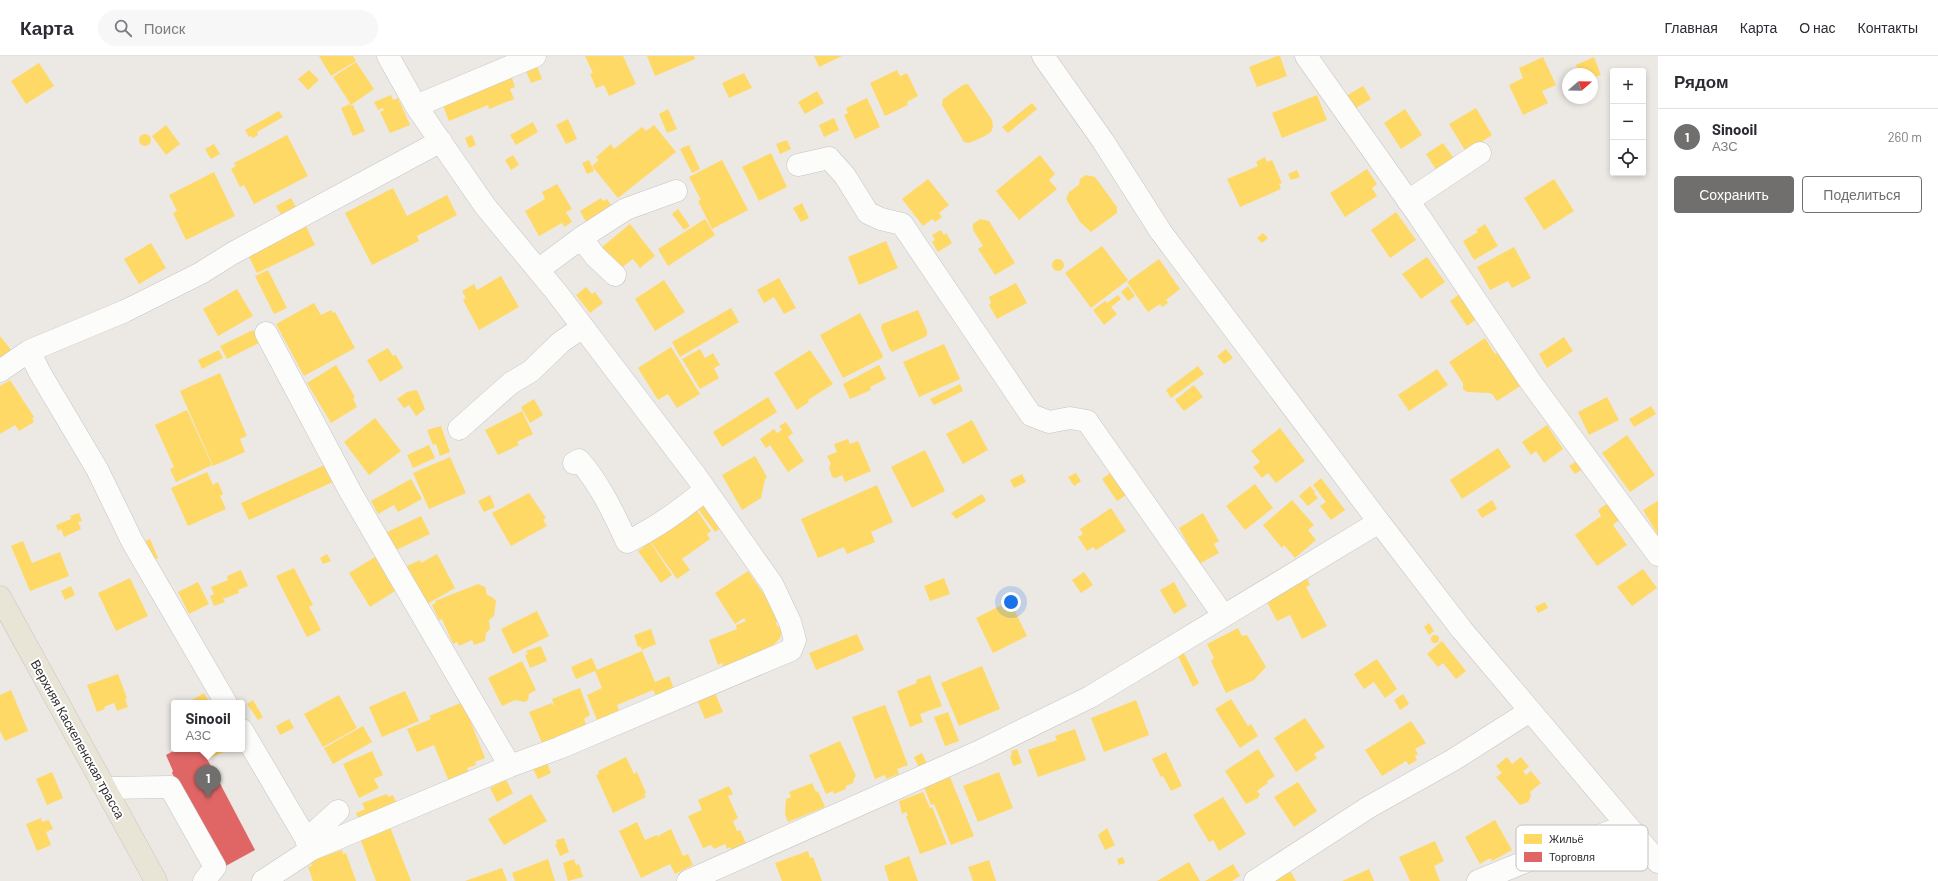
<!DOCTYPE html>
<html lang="ru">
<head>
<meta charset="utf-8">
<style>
  body { margin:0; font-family:Barlow,sans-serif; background:#f7f7f7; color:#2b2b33 }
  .controls { position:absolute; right:12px; top:12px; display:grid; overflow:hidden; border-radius:4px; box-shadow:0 2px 6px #0003 }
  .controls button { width:36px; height:36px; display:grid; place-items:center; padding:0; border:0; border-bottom:1px solid #e1e1e2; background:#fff; color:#2b2b33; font:20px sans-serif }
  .compass { position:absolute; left:1562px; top:12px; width:36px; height:36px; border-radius:50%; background:#fff; box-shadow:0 2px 6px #0003; rotate:70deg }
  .you { position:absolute; left:1011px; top:546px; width:14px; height:14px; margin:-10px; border:3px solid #fff; border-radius:50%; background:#1a73e8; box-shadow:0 0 0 6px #1a73e833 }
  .badge { display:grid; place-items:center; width:26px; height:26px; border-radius:50%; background:#706f6e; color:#fff; font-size:13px; font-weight:700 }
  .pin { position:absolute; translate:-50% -33px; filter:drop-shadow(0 1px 2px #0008) }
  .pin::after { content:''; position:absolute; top:21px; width:14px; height:12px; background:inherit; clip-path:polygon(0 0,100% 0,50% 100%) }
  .popup { position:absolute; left:171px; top:644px; width:74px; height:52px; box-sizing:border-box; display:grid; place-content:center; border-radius:4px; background:#fff; filter:drop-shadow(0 1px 3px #0005); font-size:13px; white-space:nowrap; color:#7c7c81 }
  .popup b { font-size:15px; color:#2b2b33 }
  .popup::after { content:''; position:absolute; left:50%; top:100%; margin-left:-8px; border:8px solid transparent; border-top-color:#fff }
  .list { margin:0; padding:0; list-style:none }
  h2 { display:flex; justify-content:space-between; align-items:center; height:52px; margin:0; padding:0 16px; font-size:17px }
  h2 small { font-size:13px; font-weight:400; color:#7c7c81 }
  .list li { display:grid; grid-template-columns:26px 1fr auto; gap:12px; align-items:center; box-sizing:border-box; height:56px; padding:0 16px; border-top:1px solid #e1e1e2 }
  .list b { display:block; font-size:15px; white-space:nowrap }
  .list p { margin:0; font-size:13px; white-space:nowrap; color:#7c7c81 }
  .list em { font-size:13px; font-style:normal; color:#7c7c81 }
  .actions { display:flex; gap:8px; padding:12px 16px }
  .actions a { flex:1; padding:9px 0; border:1px solid #706f6e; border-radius:4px; text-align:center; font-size:14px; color:#706f6e }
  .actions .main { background:#706f6e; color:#fff }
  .icon { flex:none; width:22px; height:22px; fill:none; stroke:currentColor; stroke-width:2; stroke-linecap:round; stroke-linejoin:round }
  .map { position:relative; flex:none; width:1658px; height:825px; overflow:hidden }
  header { display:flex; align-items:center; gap:24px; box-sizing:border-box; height:56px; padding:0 20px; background:#fff; border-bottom:1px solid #e1e1e2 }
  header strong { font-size:19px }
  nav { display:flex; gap:22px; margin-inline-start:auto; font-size:14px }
  .search { width:280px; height:36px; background:#f7f7f7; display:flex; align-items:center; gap:10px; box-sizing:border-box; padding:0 14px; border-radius:22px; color:#7c7c81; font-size:15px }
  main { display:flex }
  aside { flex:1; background:#fff }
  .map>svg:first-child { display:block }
  .homes { fill:#ffd966 }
  .shops { fill:#e06666 }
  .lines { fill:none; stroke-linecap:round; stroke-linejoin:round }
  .minor-casing { stroke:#c5c4c5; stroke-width:23 }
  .major-casing { stroke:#c6c5c4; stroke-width:23 }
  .minor { stroke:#fcfcfb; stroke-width:22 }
  .major { stroke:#e8e4d6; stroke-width:22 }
  .labels { text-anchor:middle; stroke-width:4; stroke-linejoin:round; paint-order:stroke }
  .street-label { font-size:13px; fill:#2e2e2e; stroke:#fff }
  .key { fill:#fff; stroke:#c0c0c0; stroke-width:1 }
  .key-label { font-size:11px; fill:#2e2e2e }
</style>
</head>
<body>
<header>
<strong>Карта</strong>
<div class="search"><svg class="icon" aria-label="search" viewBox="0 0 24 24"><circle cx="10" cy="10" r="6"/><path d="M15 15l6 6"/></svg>Поиск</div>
<nav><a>Главная</a><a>Карта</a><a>О нас</a><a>Контакты</a></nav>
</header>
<main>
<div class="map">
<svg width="1658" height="825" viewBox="0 0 1658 825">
  <rect width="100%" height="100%" fill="#ece8e4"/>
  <path class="homes" d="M319 0H353L356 5 331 20Z
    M585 0H623L636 28 609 40 604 29 596 32 590 18 593 17Z
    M647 0H694L695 3 655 20Z
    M814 0H842L819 11Z
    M1277 0H1280L1287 20 1257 31 1249 11Z
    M1543 1 1556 29 1542 35 1548 47 1523 59 1509 29 1523 22 1519 12Z
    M1594 1 1601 19 1592 22V18H1579L1576 9Z
    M356 6 374 33 351 49 333 21Z
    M39 7 54 30 26 48 11 25Z
    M536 8 542 23 531 27 525 13Z
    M309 14 319 24 308 34 298 23Z
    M897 14 900 20 907 17 918 40 907 46 908 49 885 60 870 27Z
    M744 17 752 32 729 42 722 27Z
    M504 21 506 24 512 22 515 31 510 33 514 43 489 53 488 49 449 65 442 47Z
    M968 28 992 64 993 71 991 76 985 80 969 87 964 86 942 49 943 43 963 29Z
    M1363 30 1371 43 1354 53 1346 40Z
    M817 35 824 47 805 58 798 46Z
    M391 39 393 44 398 42 410 69 390 77 380 56 384 54 383 52 378 54 374 46Z
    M1317 39 1327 64 1282 82 1272 57Z
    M867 42 880 71 855 83 844 59 848 57 846 52Z
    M1032 47 1037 53 1008 77 1002 71Z
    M350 48 351 50 353 49 365 75 353 80 341 52Z
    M1476 52 1492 79 1466 96 1449 68Z
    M668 53 677 73 667 77 659 58Z
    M1405 53 1422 79 1401 93 1384 67Z
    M279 55 283 61 257 76 258 79 253 82 251 80 249 81 245 74Z
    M834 62 839 74 824 81 819 69Z
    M568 63 577 83 566 88 556 69Z
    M533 66 538 76 516 89 510 79Z
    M166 69 180 88 166 99 152 80Z
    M654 69 676 96 618 142 592 110 599 104 596 101 611 88 614 93 642 71 646 75Z
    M139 84a6 6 0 1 1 12 0a6 6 0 1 1-12 0Z
    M287 79 308 120 254 148 244 129 240 131 231 113 236 110 234 107Z
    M472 79 476 89 469 92 465 82Z
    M787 84 791 93 780 98 776 88Z
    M1443 87 1455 104 1437 115 1426 98Z
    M214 88 220 98 211 103 205 93Z
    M689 89 700 113 692 117 680 93Z
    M771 97 787 131 759 145 742 111Z
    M513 99 519 109 511 114 505 104Z
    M1040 99 1055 118 1049 124 1057 133 1019 164 996 135Z
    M1265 101 1267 106 1272 104 1282 127 1279 128 1281 133 1240 151 1227 123 1258 110 1256 106Z
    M589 104 594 115 587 118 582 107Z
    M722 104 748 154 712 173 698 145 701 144 689 121Z
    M1367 113 1377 128 1372 132 1377 140 1345 161 1330 137Z
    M1297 114 1300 121 1291 124 1288 118Z
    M214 116 235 160 186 184 173 157 177 155 169 139Z
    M1086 119 1095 121 1117 151V157L1091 176 1080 166 1066 143 1069 136 1079 129 1080 123Z
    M928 123 949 149 939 157 942 161 935 166 932 163 923 170 902 143Z
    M1554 123 1574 155 1544 174 1524 142Z
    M557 128 572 153 566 156 572 166 564 171 562 167 539 180 525 155 545 143 542 136Z
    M393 132 407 160 447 139 457 159 417 180 419 185 372 209 345 157Z
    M291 142 296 151 281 159 276 150Z
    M601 142 603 145 607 143 611 149 606 152 607 154 586 166 580 155Z
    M802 147 809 162 801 166 793 152Z
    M678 153 690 170 684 174 672 158Z
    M1396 156 1416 184 1390 202 1371 174Z
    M705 163 715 179 668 210 658 193Z
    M980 163 989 165 1015 207 995 219 978 193 983 190 973 174V168Z
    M630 168 655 200 640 212 633 203 620 213 602 191Z
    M1485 168 1498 190 1474 204 1463 185 1478 176 1476 174Z
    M306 170 315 189 257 217 248 199Z
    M941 174 944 179 946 177 952 187 938 196 932 186 935 184 932 179Z
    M1263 177 1268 182 1262 187 1257 182Z
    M886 185 898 212 859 229 848 201Z
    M151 187 166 212 139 228 124 203Z
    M1102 190 1128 224 1091 252 1065 217Z
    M1514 191 1531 222 1512 232 1508 225 1490 234 1477 211Z
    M1427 201 1445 226 1421 243 1402 218Z
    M1052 209a6 6 0 1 1 12 0a6 6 0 1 1-12 0Z
    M1159 203 1180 233 1166 244 1168 247 1162 251 1160 248 1148 256 1127 226Z
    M268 214 287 252 274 258 255 220Z
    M501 220 519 251 479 274 463 244 466 242 462 235 474 228 477 234Z
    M779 222 796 252 784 258 774 241 764 247 757 234Z
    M664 224 685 256 655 275 635 243Z
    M1016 227 1027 247 997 263 989 249 991 247 989 241Z
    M1128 230 1135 240 1128 245 1121 236Z
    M586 231 592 238 595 236 603 247 590 257 576 239Z
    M237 233 253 260 218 280 203 253Z
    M1461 237 1478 262 1467 270 1450 245Z
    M1118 239 1121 243 1111 251 1117 258 1104 269 1093 254 1105 245 1107 247Z
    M314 247 321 259 331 254 333 257 335 256 355 292 304 320 276 268Z
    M731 252 739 266 680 301 672 286Z
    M918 254 927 275V280L892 296 889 292 881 272 882 268Z
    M860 257 883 300 882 302 843 322 820 279Z
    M253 274 259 287 227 303 220 290Z
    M0 280 12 295 0 305Z
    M1564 281 1573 295 1547 312 1539 298Z
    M1485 282 1495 298 1502 294 1525 327 1497 345 1492 338 1489 337 1467 336 1463 333V327L1449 306Z
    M944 288 960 323 919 341 903 306Z
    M671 291 700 338 677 352 668 338 658 344 638 312Z
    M388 292 393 300 396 299 403 312 380 326 367 304Z
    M700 293 705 302 713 297 720 309 714 312 719 322 700 333 682 303Z
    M1226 293 1233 302 1224 308 1217 300Z
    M219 294 223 302 202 313 198 304Z
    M810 294 833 328 808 344 809 346 797 354 774 317Z
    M336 309 355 341 353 343 357 351 331 367 307 327Z
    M879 309 886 323 870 331 871 334 850 343 843 328Z
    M1198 310 1204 318 1171 342 1166 334Z
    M1437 313 1448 329 1409 355 1398 339Z
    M220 317 247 380 240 383 245 396 213 410 180 335Z
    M10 324 34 361 32 363 34 366 19 375 15 369 0 378V330Z
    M960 328 963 335 934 349 930 343Z
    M1194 329 1203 341 1184 355 1175 344Z
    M416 334 418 336 425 353 416 360 409 349 404 352 397 343 407 336Z
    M768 341 777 356 722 391 713 376Z
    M1607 341 1619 364 1589 379 1578 356Z
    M534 343 543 359 530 367 521 351Z
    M1651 350 1656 358 1634 371 1629 363Z
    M187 354 212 409 176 426 170 413 174 411 155 369Z
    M522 355 533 378 517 386 519 389 498 399 485 374Z
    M375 362 401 395 369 419 344 386Z
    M972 364 988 394 963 408 946 378Z
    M786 366 793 377 788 381 804 405 788 416 770 389 766 392 760 383 774 373 777 377 782 374 779 370Z
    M1547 369 1563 393 1544 407 1536 395 1531 399 1522 386Z
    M441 370 450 396 440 400 436 388 433 389 427 374Z
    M1280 372 1305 405 1276 427 1268 417 1262 422 1253 411 1260 406 1251 395Z
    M1627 379 1655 419 1630 436 1602 397Z
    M848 383 850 388 858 385 871 415 845 426 842 419 836 422 832 421 829 411 831 408 827 400 837 396 834 388Z
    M429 389 435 402 413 412 407 399Z
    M1498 392 1511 411 1462 443 1450 424Z
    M925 394 945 435 912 452 891 411Z
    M755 400 767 421 765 423 761 442 742 454 722 419Z
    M450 401 466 437 429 453 413 417Z
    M1578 404 1583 413 1575 418 1569 410Z
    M327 408 335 425 249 464 241 447Z
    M207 416 213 429 218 426 223 438 220 440 226 453 188 470 171 432Z
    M1076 417 1081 425 1074 430 1068 421Z
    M1110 417 1126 439 1117 445 1102 423Z
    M1022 418 1026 426 1014 432 1010 424Z
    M1321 422 1345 454 1331 464 1320 450 1326 446 1313 429Z
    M411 423 422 443 398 456 394 449 378 458 371 445Z
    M1255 428 1273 452 1245 474 1226 450Z
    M877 429 893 466 871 476 875 486 847 498 844 491 818 502 801 463Z
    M1310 430 1315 436 1314 437 1318 442 1308 450 1299 440Z
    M529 437 546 462 543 464 547 470 511 490 492 457Z
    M982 438 986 445 956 463 951 457Z
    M490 439 495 451 484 456 478 445Z
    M1292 444 1314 469 1308 474 1316 484 1295 502 1284 489 1282 492 1263 469Z
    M1492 444 1497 453 1482 462 1477 454Z
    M1658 445V479L1643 454Z
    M1608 447 1619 464 1613 469 1627 489 1597 510 1575 479 1601 460 1598 454Z
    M703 449 721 472 715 476 698 453Z
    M1111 452 1126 475 1096 494 1093 491 1087 495 1078 481 1083 478 1080 473Z
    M696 453 711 475 707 478 710 483 679 505 682 503 690 514 677 523 648 482Z
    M79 457 82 465 78 466 81 473 64 481 61 473 58 475 56 469 71 463 70 460Z
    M1203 457 1219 485 1214 488 1219 497 1199 508 1179 472Z
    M421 460 430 478 394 495 385 477Z
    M150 483 158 502 150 505 143 486Z
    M23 485 32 507 60 496 69 520 30 535 11 490Z
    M650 486 672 519 661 527 638 495Z
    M327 498 331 505 323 508 320 502Z
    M437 498 455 532 427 548 407 510 420 504 421 507Z
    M375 501 395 535 370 551 349 517Z
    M294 512 313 549 309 551 321 574 307 581 276 520Z
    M1643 513 1657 532 1632 550 1617 531Z
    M241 514 248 530 238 534 239 537 223 543 225 546 214 550 210 540 214 538 211 531 228 524 227 520Z
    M748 515 774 553 772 554 777 562 776 568 782 575 780 582 771 592 723 611 722 607 718 609 709 584 737 573 736 569 746 565 744 562 735 568 715 537Z
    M1084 516 1093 529 1081 537 1072 524Z
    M1306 520 1310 529 1306 531 1327 570 1302 583 1290 559 1277 565 1266 544Z
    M130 522 148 560 116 575 98 537Z
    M944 522 950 538 930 545 924 530Z
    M198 526 209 548 189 558 178 536Z
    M1174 526 1187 550 1174 558 1160 534Z
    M478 528 485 531 487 539 492 541 496 545 494 560 489 564 490 573 486 577 485 585 477 588 474 589 472 584 459 590 457 586 453 588 442 563 439 564 432 549 436 547 435 545Z
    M71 530 75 539 65 544 61 535Z
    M1010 545 1027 580 993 597 976 562Z
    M1545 546 1548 552 1538 557 1535 551Z
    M537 555 549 580 513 598 501 573Z
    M1429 567 1434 575 1429 579 1424 571Z
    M1238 572 1242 580 1247 579 1266 611 1254 624 1226 637 1211 605 1214 602 1207 588Z
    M651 573 656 588 642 594 640 590 638 591 634 579Z
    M857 578 864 594 816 614 809 597Z
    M1431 583a4 4 0 1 1 8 0a4 4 0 1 1-8 0Z
    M1442 585 1466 615 1456 623 1443 607 1438 611 1427 598Z
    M541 590 547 605 530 612 525 599 528 598 526 595Z
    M642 595 655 626 669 620 675 635 657 642 653 634 617 649 620 657 598 667 587 639 602 632 595 615 576 623 571 611 592 602 597 614Z
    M1183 595 1199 627 1193 631 1177 598Z
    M1377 603 1397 633 1385 642 1374 626 1364 633 1354 618Z
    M522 605 536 634 529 638 528 644 525 646 515 644 502 650 488 622Z
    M982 610 1000 653 959 670 941 627Z
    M118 618 127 642 125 643 128 651 117 655 114 647 104 651 105 653 97 656 87 629Z
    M930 619 942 650 920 658 923 666 910 671 897 635 917 627 916 624Z
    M580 632 590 659 584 663 586 669 542 687 529 656 552 647 555 652 552 643Z
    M11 634 28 675 5 685 0 675V639Z
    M405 635 419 665 382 681 369 651Z
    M204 637 208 644 203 647H194L192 644Z
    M715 637 723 656 705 663 697 644Z
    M1403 638 1409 648 1400 654 1394 644Z
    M339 639 357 672 323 691 304 658Z
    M1231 643 1248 670 1251 668 1258 680 1240 692 1215 653Z
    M253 644 263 661 258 664 247 648Z
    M1136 644 1149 679 1104 696 1091 662Z
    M463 646 485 702 475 706 476 709 467 712 470 720 450 728 434 689 417 696 407 673 431 663 429 660Z
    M885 649 908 709 897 713 899 718 886 723 885 719 875 723 852 661Z
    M948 656 959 685 945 690 934 661Z
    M1305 662 1325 691 1314 698 1317 702 1296 716 1274 682Z
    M289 663 294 672 280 679 276 670Z
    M1411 665 1426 687 1415 693 1418 698 1415 700 1417 704 1409 709 1406 705 1382 720 1365 694Z
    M363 670 372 686 333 708 324 692Z
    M1075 673 1086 704 1038 721 1028 694 1057 684 1055 680Z
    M840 685 856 720 854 722 853 727 846 730V733L834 738 833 735 826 738 809 699Z
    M209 693H223L224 696 210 702 207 694Z
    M1017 693 1022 707 1013 710 1010 700 1012 699 1011 695Z
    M1258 693 1275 720 1267 725 1268 727 1257 735 1260 738 1258 742 1246 748 1225 715Z
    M372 695 383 719 374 723 379 732 359 742 343 708Z
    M1166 696 1182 730 1171 735 1163 720 1161 721 1152 703Z
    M922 697 928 710 920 714 914 701Z
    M626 701 634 718 637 716 646 737 644 738 646 741 613 757 596 719 599 718 598 715Z
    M1507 701 1512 708 1521 701 1529 711 1523 715 1526 719 1531 715 1541 727 1530 736 1531 740 1528 746 1520 749 1496 721 1502 717 1496 710Z
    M547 707 551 717 538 723 533 713Z
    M52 716 63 742 47 749 36 723Z
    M999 716 1013 752 978 766 963 730Z
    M950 721 974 780 951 789 934 748 931 749 924 731Z
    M506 724 513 737 497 746 490 732Z
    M1298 726 1317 755 1294 771 1274 741Z
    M812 727 816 736 818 735 825 751 788 766 785 758 786 743 791 741 789 736Z
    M729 730 733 738 728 740 738 762 733 765 737 775 740 774 746 787 732 794 730 791 727 793 725 788 714 793 711 789 703 792 688 760 702 754 698 744Z
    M923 736 930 752 932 751 947 788 920 798 906 760H908L906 756 902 758 899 745Z
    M387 738 388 741 393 739 397 748 360 767 356 757 365 753 362 747Z
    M531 738 547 765 504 789 488 763Z
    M1223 741 1246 778 1219 795 1213 784 1209 786 1193 759Z
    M41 762 42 766 49 764 53 773 46 776 51 789 37 795 26 768Z
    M1495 764 1512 794 1492 805 1490 802 1480 808 1465 781Z
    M637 766 645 784 657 779 660 785 658 780 671 773 683 800 688 798 693 809 675 818 670 808 641 822 619 775Z
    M390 771 411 825H376L360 782Z
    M1107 772 1115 789 1105 794 1098 779Z
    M564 782 569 796 560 800 555 788H557L556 784Z
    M1435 785 1444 805 1434 810 1440 825H1410L1399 801Z
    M342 794 343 798 346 797 356 825H313L308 811 312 810 310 805Z
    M808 795 810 802 813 801 822 825H782L775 807Z
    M909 800 918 825H889L884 810Z
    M1123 801 1125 807 1119 809 1117 803Z
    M548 803 555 825H515L512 817Z
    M574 803 576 809 579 808 583 821 568 825 563 807Z
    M989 804 996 825H973L968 811Z
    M1189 806 1200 825H1157Z
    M1233 808 1240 820 1232 825H1205Z
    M502 812 507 825H465Z
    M1369 813 1374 825H1342Z
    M1291 816 1296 825H1273Z"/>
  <path class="shops" d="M177 693H199L202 698 204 697 255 794 222 812 172 717 173 715 166 699Z"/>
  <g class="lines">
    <g class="minor-casing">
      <path id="minor" d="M1043 0 1103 85 1161 176 1379 466 1462 574 1658 806
        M1306 0 1419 160 1530 325 1658 499
        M416 50 535 0
        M798 109 829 102 845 120 868 157 881 163 902 168 1031 359 1049 366 1070 362 1087 365 1223 559
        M1408 145 1480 97
        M581 182 595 200 615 219
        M538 214 581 182 626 153 676 135
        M266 277 351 437 510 710
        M29 295 40 317 97 413 132 485 226 647
        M0 315 29 295 125 255 201 217 233 197 441 85
        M459 373 511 327 531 315 561 286 583 271
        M574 407 579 404C600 428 614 458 627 486 656 472 681 454 705 434
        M242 674 312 793
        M106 732 170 731 215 811 204 825
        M306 784 338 755
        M263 825 312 793 510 710 559 692 791 594 795 584 790 566 772 528 696 420 557 237 485 150 416 50 388 0
        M688 825 978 696 1090 641 1379 466
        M1255 825 1369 751 1453 704 1530 655
        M1478 825 1537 801 1627 770"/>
    </g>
    <g class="major-casing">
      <path id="major" d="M0 541 156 825"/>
    </g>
    <use href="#minor" class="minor"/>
    <use href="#major" class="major"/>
  </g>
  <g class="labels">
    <g class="street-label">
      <text transform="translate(78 683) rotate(61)" y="5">Верхняя Каскеленская трасса</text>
    </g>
  </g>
  <rect x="1516" y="769" width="132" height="46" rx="6" class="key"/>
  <rect x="1524" y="778" width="18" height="10" fill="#ffd966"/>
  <rect x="1524" y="796" width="18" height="10" fill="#e06666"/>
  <g class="key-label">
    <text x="1549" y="787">Жильё</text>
    <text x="1549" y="805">Торговля</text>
  </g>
</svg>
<div class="controls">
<button>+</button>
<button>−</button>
<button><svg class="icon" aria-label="locate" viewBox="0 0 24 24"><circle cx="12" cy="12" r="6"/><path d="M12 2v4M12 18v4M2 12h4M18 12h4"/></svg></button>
</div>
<svg class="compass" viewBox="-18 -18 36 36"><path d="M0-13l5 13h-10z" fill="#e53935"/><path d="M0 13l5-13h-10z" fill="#7c7c81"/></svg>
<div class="you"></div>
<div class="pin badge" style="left:208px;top:742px">1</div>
<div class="popup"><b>Sinooil</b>АЗС</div>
</div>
<aside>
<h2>Рядом<small></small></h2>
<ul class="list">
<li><span class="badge">1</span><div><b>Sinooil</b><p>АЗС</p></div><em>260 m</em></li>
</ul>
<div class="actions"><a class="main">Сохранить</a><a>Поделиться</a></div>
</aside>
</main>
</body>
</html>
